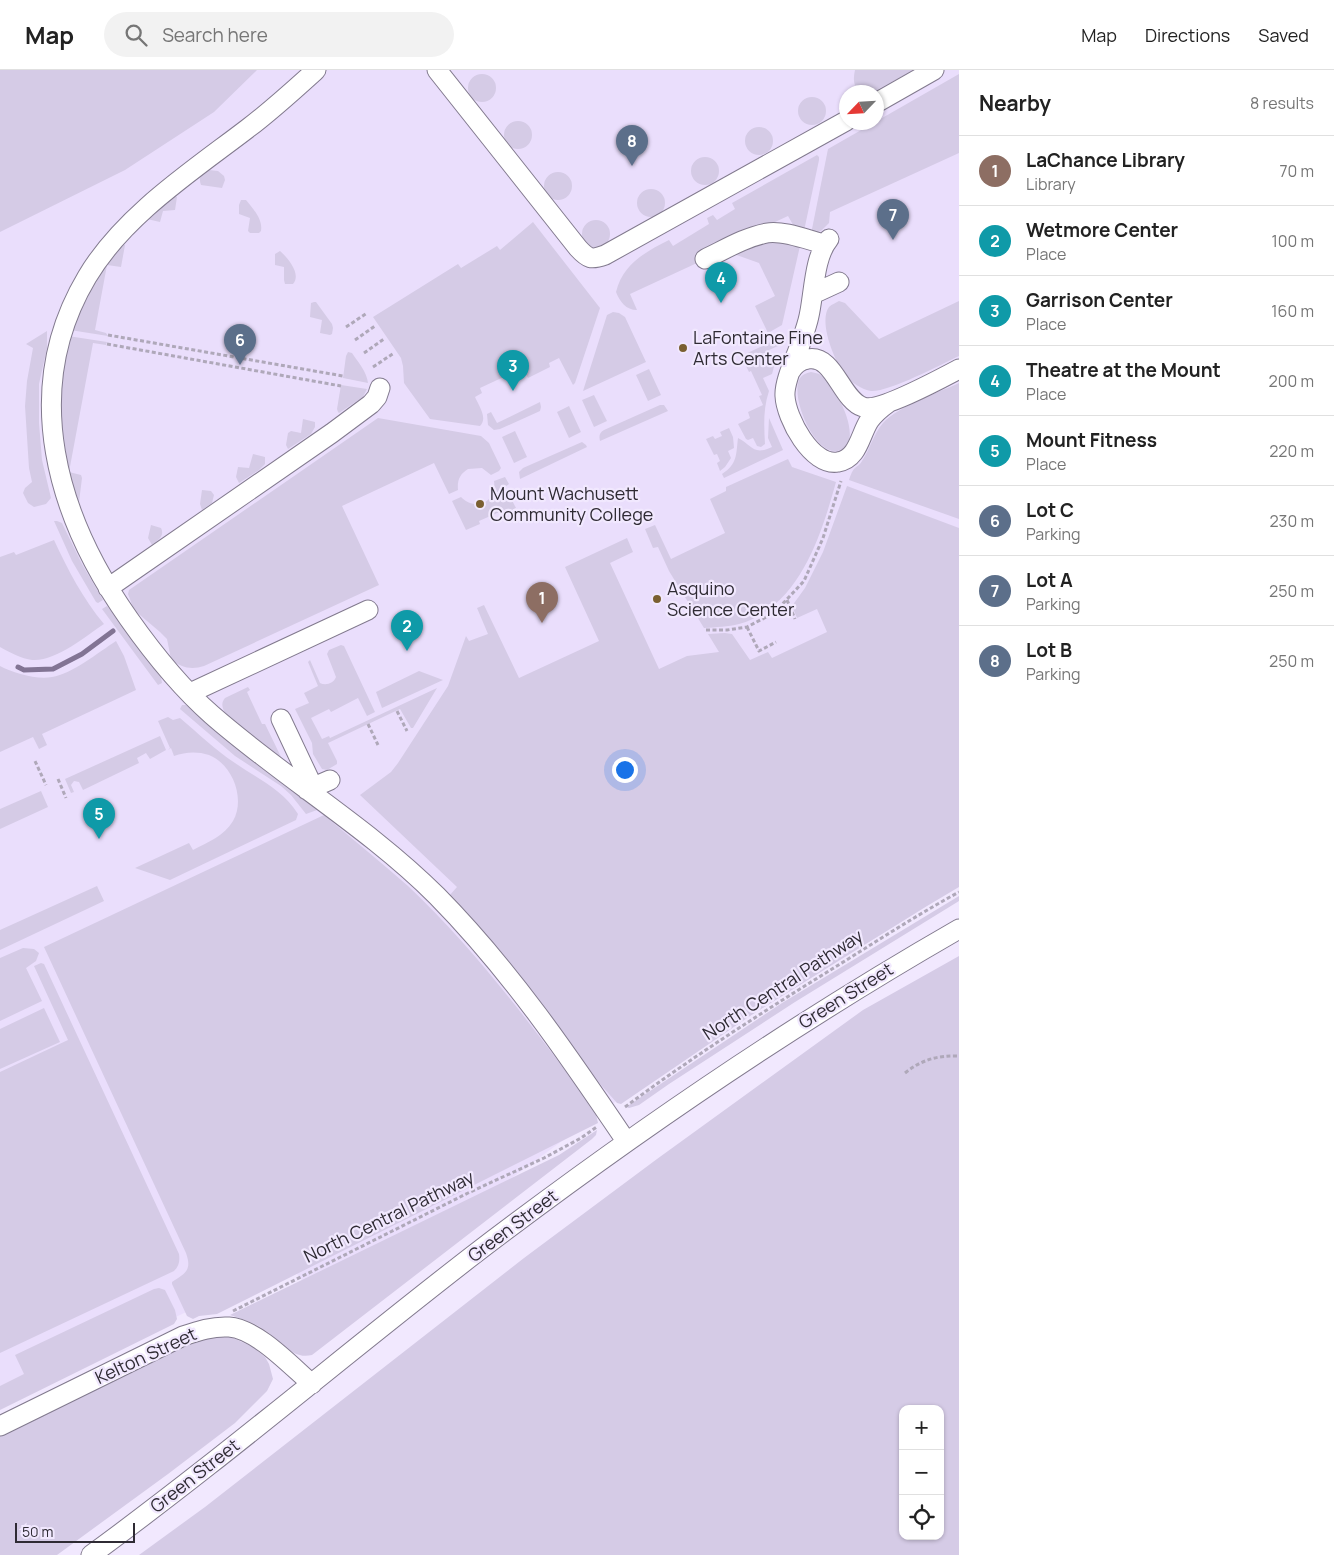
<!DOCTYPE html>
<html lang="en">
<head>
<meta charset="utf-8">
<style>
  body { margin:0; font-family:Manrope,sans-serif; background:#f2f2f2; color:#222 }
  .controls { position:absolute; right:15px; bottom:15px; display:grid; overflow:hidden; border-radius:10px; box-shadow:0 1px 4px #0004 }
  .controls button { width:45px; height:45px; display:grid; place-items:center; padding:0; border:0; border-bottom:1px solid #e0e0e0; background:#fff; color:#222; font:25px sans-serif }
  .compass { position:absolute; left:839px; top:15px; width:45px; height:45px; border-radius:50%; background:#fff; box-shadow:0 1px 4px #0004; rotate:245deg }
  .scale { position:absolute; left:15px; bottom:12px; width:120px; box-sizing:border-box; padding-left:5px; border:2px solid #2f2b34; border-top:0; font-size:14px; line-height:18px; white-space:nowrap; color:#2f2b34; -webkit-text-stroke:4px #f1e8fe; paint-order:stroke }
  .you { position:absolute; left:624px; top:699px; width:18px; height:18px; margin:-12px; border:4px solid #fff; border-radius:50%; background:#1a73e8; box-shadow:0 0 0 8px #1a73e833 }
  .badge { display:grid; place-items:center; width:32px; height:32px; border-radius:50%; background:#7a5f31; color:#fff; font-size:16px; font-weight:700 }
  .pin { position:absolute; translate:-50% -41px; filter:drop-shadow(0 1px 2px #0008) }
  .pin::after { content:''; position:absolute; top:26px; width:18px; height:15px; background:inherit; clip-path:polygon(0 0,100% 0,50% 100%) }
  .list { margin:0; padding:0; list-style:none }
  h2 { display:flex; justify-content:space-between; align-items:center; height:65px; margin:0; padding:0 20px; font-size:21px }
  h2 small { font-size:16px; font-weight:400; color:#767676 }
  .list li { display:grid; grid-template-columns:32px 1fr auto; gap:15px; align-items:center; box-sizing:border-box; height:70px; padding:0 20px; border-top:1px solid #e0e0e0 }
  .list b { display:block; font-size:19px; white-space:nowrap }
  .list p { margin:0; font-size:16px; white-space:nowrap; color:#767676 }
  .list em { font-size:16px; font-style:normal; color:#767676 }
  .icon { flex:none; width:28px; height:28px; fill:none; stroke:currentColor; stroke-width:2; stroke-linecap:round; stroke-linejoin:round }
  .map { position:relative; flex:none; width:959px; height:1485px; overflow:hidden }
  header { display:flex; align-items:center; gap:30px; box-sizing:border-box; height:70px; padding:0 25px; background:#fff; border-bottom:1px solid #e0e0e0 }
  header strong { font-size:24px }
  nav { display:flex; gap:28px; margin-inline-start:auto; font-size:18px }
  .search { width:350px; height:45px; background:#f2f2f2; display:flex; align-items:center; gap:12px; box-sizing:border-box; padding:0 18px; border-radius:28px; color:#767676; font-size:19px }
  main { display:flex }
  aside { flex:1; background:#fff }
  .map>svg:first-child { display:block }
  .built { fill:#eadefc; fill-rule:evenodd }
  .green { fill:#d5cbe6; fill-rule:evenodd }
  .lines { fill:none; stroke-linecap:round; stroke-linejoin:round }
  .stream { stroke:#827494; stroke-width:5 }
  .minor-casing { stroke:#827a8e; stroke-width:21 }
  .path { stroke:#afa8b9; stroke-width:3; stroke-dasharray:4 2.5; stroke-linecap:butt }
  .minor { stroke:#fff; stroke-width:19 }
  .poi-dot { fill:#7a5f31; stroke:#f1e8fe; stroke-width:2 }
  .labels { text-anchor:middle; stroke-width:4.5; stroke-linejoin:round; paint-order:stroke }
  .poi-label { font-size:18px; fill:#2f2b34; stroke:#f1e8fe; text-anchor:start }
  .street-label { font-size:18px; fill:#2f2b34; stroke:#f1e8fe }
</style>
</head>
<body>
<header>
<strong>Map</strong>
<div class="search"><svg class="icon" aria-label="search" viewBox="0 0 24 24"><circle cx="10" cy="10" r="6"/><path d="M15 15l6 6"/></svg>Search here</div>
<nav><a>Map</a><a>Directions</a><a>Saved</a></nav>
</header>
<main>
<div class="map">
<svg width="959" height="1485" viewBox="0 0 959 1485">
  <rect width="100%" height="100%" fill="#f1e8fe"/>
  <path class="built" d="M0 0H959V816L641 1013 328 1243 289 1194 0 1329ZM846 22H876V52H846Z"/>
  <path class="green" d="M0 0H257L214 42 125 100 0 162Z
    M855 0H914L873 22H861C853 17 853 9 855 0Z
    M468 18a14 14 0 1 1 28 0a14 14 0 1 1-28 0Z
    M959 4V83L830 142 829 153 821 161 811 164 828 79Z
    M798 41a14 14 0 1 1 28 0a14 14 0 1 1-28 0Z
    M504 65a14 14 0 1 1 28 0a14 14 0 1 1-28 0Z
    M745 71a14 14 0 1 1 28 0a14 14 0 1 1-28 0Z
    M817 85 819 87V90L804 161 796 160 788 146 695 189 697 193 630 224 637 240C626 240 620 232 616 222 623 194 645 182 669 170L673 176 709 154 707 148 713 145 717 150 735 139 732 133Z
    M691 101a14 14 0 1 1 28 0a14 14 0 1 1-28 0Z
    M209 100 218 101 224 106 225 110 222 118 201 115C198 107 201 103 209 100Z
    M544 116a14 14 0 1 1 28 0a14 14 0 1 1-28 0Z
    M637 133a14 14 0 1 1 28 0a14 14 0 1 1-28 0Z
    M174 125 177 127 175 140 163 141 160 152 147 149 148 146Z
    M241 130H246C253 139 263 149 261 161L259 163H250L248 161 250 148 239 144V135Z
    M582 164a14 14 0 1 1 28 0a14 14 0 1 1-28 0Z
    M533 152 600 238 575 313 573 315 559 288 549 293 550 297 528 308 523 298 480 318 482 323 475 327C479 336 488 348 480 356L430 349 404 313 403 296 401 288 373 247 458 194 461 198 497 176 500 180Z
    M774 171 800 176 782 255 768 263 755 236 775 226 759 193 731 183 753 173Z
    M121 173 125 175 121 197 107 195 95 260 106 263 108 266 70 260 86 223Z
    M280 181C287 187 302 204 293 214H285L284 210V197L275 195V184Z
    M839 231 845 233 879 269 959 231V286C940 295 889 322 871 321 862 320 851 312 845 305 835 292 818 252 829 237 832 234 836 233 839 231Z
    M314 232H316L332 254 333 258 332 264 330 265 320 263 322 250 310 247 311 233Z
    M613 242 619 243 625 247 646 292 583 321 607 245Z
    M47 261V278L39 314V353L42 390 51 428 46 434 34 437 28 433 23 423 25 418 32 412 29 398 25 336 27 311 33 278 26 274Z
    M68 266 107 272 106 275 93 273 69 402 81 405 82 408 79 432 77 433 63 405 58 323Z
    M777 269 779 270 778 276 769 280 775 293 772 304 763 308 769 321C763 339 764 356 765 374L761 377 757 376 753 368 748 370 746 369 738 354 750 348 748 342 763 335 759 326 762 325 751 301 749 302 741 286Z
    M348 282 352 283C358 292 367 302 368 313L343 308 346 286Z
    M649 299 661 325 648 331 636 305Z
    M811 302C814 303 817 303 819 304 834 312 862 365 844 378 820 396 790 331 799 310 801 305 806 303 811 302Z
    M959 313V449L849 410C850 407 852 401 854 399 857 396 860 395 862 391 870 379 873 365 883 353 899 336 937 323 959 313Z
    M341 315 367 319 363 327 339 343 338 342 337 339Z
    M594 325 607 351 594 357 582 330Z
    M540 332 541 337 540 341 500 359 494 360 488 355 487 344 491 342 497 353Z
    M660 335H664L668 341 600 371C599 366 599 363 604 360Z
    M569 336 581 362 569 368 557 342Z
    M378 348 481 366 489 373 501 398 499 401 491 405 482 398 468 399C460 404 457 410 458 420L449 424 434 393 342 436 379 515 204 596C192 600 181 598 171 589L167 569 160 562 134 540 128 524 129 520Z
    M769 348 783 380 724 408 722 404C738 394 736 383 738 368 752 375 753 386 772 377L768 368Z
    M303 349 315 352V357L311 364 288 379 286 375 288 363 291 361 301 363Z
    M729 358 733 367 734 378 728 381 731 388 725 397 720 401 717 393 720 391 717 384 714 385 706 369 713 366 715 369 722 366 720 362Z
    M515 361 527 387 514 393 502 367Z
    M582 372 586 375 587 377 520 409 519 402 523 398Z
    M253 384 265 387V394L259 400 239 413 236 407 238 397 249 398Z
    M788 389 792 397 836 412C821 466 799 537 739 554 728 557 716 557 704 558L669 501 658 477 653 478 645 459 655 455 671 489 725 463 710 429 726 421V417Z
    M505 407 509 414 505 417 516 438 506 443 504 440 479 451 480 454 466 460 452 431 461 427C476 442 497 432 494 411Z
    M847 416 959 458V817L927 836 750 946 621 1034 617 1033 601 1015 527 918 449 826 457 817 360 725 391 702 398 693 448 616 466 566 469 571 488 564 477 538 484 535 519 608 599 571 565 497 627 468 633 482 610 493 659 599 687 586 719 582 708 564 725 563 732 564 750 590 768 582 772 588 827 562 817 539 797 548 792 536 805 518 823 482Z
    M202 420 211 421 214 425 212 433 202 440 200 434Z
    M54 451H57L62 453 82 494 103 530 98 533 96 532 72 491Z
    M151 455 161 458C165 466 158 470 152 475L148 468Z
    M54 470C68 500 83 529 104 554 86 566 55 592 32 590 22 589 9 582 0 577V487L14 482 16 485Z
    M107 536 161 607 162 613 158 615 102 539Z
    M116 571 124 586 136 620 42 664 47 675 39 679 33 667 0 682V596C13 603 37 610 52 607 72 604 99 582 116 571Z
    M341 575 344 576 375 642 367 646 358 628 331 642 329 639 311 648 322 669 329 666 330 668 437 618 413 658H411L400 639 328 673 337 691V694L327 700 322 699 313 684 312 673 295 639 309 633 304 623 318 616 308 592 310 590 320 613C326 616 334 613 336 607L327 584 329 580Z
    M419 601 443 610 382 638 376 622Z
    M248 617 250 620 247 622 262 654H265L282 689 226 645C223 639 220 634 225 628Z
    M182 635H186L192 639 236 678 317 740 306 744 291 725 281 716 235 686 180 639Z
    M168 647 173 650 180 648C198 663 215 680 235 693 258 709 283 720 298 744L296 750 170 810 135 798 189 773 193 780C208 772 224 766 233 751 246 728 232 694 209 685 197 681 185 682 174 686L171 678 168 680 170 678 158 651Z
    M160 666 166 680 150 689 146 683 137 688 139 693 83 720 79 712 74 711 71 715 74 722 71 723 65 709Z
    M41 721 48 737 0 759V739Z
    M324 745C352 769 381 792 408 816 479 883 537 963 595 1040L598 1053 217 1244 199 1246 193 1249 187 1246 172 1214V1212C186 1203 192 1200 186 1183L44 877Z
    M97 816 104 831 0 880V860Z
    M959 826V831L795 932 669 1014 639 1035 629 1038 626 1037 782 933Z
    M23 878 34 879 39 883 36 891 26 898 42 931 0 951V888Z
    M959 886V1485H139L205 1437 524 1188 657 1089 863 940ZM903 1339H940V1466H903Z
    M41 893 44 894 179 1184C180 1191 179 1196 174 1201L0 1283V1002L68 970 34 896Z
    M44 938 60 972 0 999V959Z
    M597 1060 596 1065 592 1069 312 1285C292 1290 281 1271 266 1261 255 1253 243 1249 230 1245L559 1085Z
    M159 1218 165 1220 175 1240 177 1249 174 1254 0 1340V1316L24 1304 15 1285 154 1219Z
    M212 1266 231 1267 253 1277 265 1287 269 1294 273 1309 267 1321 235 1353 168 1404 57 1485H0V1363L133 1298 193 1272Z"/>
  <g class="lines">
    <path class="stream" d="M18 597 24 600 53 599 82 584 113 561"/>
    <g class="minor-casing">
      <path id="minor" d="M316 0C294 20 271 41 247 59 192 101 123 146 87 207 19 321 57 447 129 549 153 583 180 617 212 645 284 708 369 758 437 826 510 900 568 985 626 1071
        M437 0 578 178C588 189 591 190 605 185L846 51
        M876 33 934 0
        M829 169C814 186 814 224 809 246 807 256 803 266 800 275 795 289 784 312 785 326 786 348 812 397 838 392 858 389 860 365 869 351 874 344 881 338 888 333
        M705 189C724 180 745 167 767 163 783 160 808 170 824 174
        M813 224 839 212
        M790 302C794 295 799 290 808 289 834 284 841 330 863 337 879 342 942 308 959 299
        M108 518 332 363 371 334 377 327 380 318
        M190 623 368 540
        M281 649 313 717
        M307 720 330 710
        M0 1356 183 1266C198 1261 213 1256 229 1257 257 1259 291 1296 312 1314
        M91 1485C221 1390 344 1285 472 1186 629 1066 788 957 959 859"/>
    </g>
    <path class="path" d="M346 257 367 243
      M108 265 343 306
      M355 270 375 256
      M107 274 341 316
      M364 283 384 269
      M373 297 394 283
      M787 530 795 549
      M747 557 759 581 776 572
      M706 560H727L747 557 774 543 804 511 823 468 841 411
      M397 641 407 661
      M368 654 378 675
      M35 691 46 715
      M58 709 66 728
      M905 1003C921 990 938 985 959 986
      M625 1037C691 988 761 943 832 899 874 873 915 846 959 822
      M233 1241 468 1123 544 1088 581 1068 598 1056"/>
    <use href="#minor" class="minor"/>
  </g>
  <g class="poi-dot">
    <circle cx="683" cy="278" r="5"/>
    <circle cx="480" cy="434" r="5"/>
    <circle cx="657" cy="529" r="5"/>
  </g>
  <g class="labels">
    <g class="poi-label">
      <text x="693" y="274">LaFontaine Fine<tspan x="693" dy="21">Arts Center</tspan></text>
      <text x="490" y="430">Mount Wachusett<tspan x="490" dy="21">Community College</tspan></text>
      <text x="667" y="525">Asquino<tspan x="667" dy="21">Science Center</tspan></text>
    </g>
    <g class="street-label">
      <text transform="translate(783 915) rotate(-33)" y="6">North Central Pathway</text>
      <text transform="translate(846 926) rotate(-32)" y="6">Green Street</text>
      <text transform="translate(389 1147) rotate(-26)" y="6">North Central Pathway</text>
      <text transform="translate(513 1156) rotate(-37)" y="6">Green Street</text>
      <text transform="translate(146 1286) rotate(-25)" y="6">Kelton Street</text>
      <text transform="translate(195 1406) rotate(-38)" y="6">Green Street</text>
    </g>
  </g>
</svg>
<div class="controls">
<button>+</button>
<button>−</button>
<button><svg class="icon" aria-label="locate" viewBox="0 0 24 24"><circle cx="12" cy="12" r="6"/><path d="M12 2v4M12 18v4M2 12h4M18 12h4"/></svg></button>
</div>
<svg class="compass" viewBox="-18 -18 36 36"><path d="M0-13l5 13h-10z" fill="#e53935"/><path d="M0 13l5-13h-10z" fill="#767676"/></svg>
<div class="scale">50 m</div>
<div class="you"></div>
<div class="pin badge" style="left:542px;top:553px;background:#8d6e63">1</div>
<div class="pin badge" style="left:407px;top:581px;background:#0f9aa8">2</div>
<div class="pin badge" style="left:513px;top:321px;background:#0f9aa8">3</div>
<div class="pin badge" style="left:721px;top:233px;background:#0f9aa8">4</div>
<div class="pin badge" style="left:99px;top:769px;background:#0f9aa8">5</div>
<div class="pin badge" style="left:240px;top:295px;background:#5c6f8a">6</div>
<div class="pin badge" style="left:893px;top:170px;background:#5c6f8a">7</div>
<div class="pin badge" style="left:632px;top:96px;background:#5c6f8a">8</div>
</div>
<aside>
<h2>Nearby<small>8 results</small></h2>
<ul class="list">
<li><span class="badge" style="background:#8d6e63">1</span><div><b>LaChance Library</b><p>Library</p></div><em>70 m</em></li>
<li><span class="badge" style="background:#0f9aa8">2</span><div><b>Wetmore Center</b><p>Place</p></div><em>100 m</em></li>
<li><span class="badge" style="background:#0f9aa8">3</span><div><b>Garrison Center</b><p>Place</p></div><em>160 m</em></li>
<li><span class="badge" style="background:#0f9aa8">4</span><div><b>Theatre at the Mount</b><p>Place</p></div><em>200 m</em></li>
<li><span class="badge" style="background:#0f9aa8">5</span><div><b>Mount Fitness</b><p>Place</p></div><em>220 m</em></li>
<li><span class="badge" style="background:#5c6f8a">6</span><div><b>Lot C</b><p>Parking</p></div><em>230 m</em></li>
<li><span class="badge" style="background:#5c6f8a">7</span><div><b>Lot A</b><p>Parking</p></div><em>250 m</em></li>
<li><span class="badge" style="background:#5c6f8a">8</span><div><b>Lot B</b><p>Parking</p></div><em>250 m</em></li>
</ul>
</aside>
</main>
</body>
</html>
